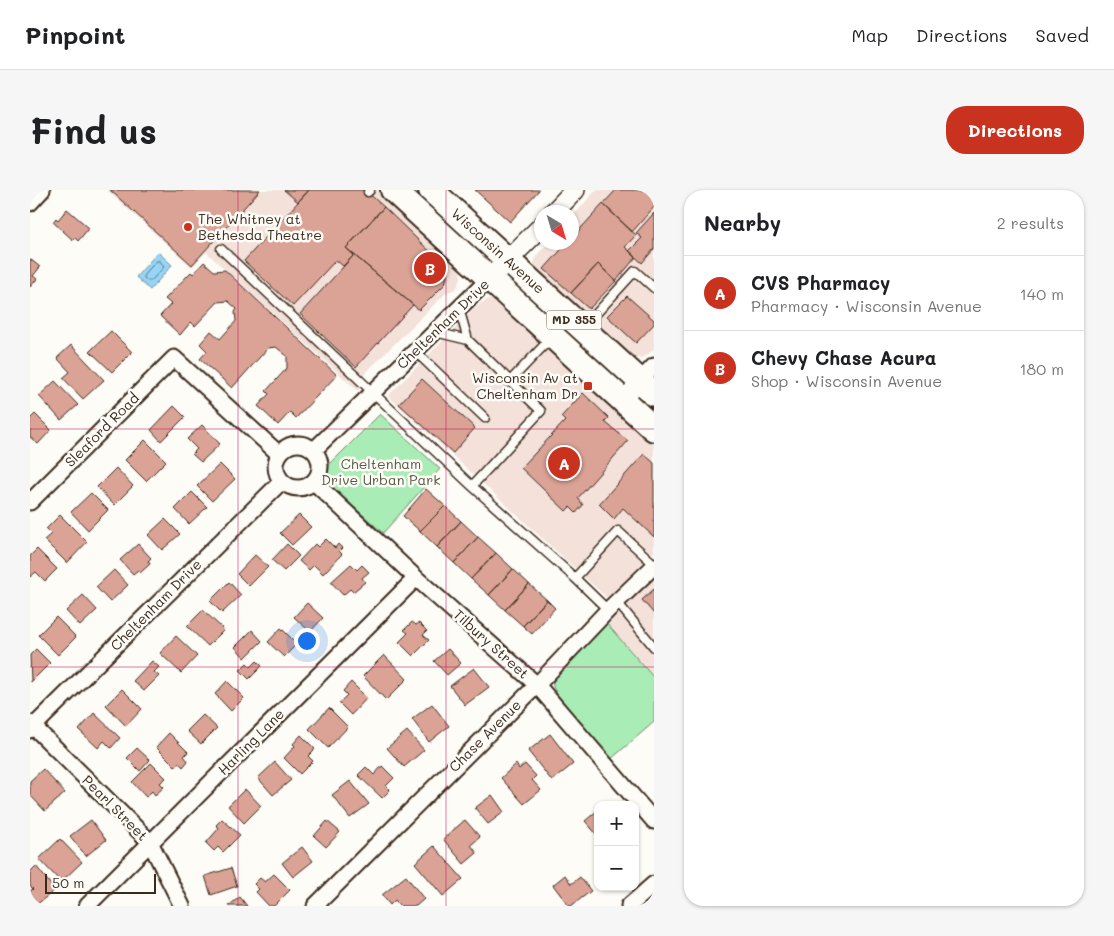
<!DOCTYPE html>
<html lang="en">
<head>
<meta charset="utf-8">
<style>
  body { margin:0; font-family:Mali,sans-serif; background:#f6f6f6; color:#202124 }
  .controls { position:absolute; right:15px; bottom:15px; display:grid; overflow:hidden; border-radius:10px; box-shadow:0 1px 4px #0004 }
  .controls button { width:45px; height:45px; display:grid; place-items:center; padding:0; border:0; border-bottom:1px solid #e0e0e0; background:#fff; color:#202124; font:25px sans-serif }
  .compass { position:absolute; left:504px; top:15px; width:45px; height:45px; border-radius:50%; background:#fff; box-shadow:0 1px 4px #0004; rotate:142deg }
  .scale { position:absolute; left:15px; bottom:12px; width:111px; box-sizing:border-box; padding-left:5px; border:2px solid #3b2a1e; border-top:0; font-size:14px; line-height:18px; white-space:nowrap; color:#3b2a1e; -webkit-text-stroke:4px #fdfcf7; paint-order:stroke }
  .you { position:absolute; left:276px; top:450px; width:18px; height:18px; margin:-12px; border:4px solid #fff; border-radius:50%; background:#1a73e8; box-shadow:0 0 0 8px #1a73e833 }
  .badge { display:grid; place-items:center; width:32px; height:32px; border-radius:50%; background:#c8321e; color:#fff; font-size:16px; font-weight:700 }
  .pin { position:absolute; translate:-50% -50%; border:2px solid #fff; box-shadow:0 1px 5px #0006 }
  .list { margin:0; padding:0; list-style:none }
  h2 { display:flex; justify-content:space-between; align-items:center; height:65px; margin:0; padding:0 20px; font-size:21px }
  h2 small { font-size:16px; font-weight:400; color:#757577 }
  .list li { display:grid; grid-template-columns:32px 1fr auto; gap:15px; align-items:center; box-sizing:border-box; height:75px; padding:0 20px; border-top:1px solid #e0e0e0 }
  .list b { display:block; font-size:19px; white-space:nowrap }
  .list p { margin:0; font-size:16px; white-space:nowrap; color:#757577 }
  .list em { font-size:16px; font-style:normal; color:#757577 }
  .map { position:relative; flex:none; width:624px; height:716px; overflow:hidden; border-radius:20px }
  header { display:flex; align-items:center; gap:30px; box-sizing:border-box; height:70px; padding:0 25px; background:#fff; border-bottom:1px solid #e0e0e0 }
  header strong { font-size:24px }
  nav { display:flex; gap:28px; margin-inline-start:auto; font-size:18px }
  .intro { display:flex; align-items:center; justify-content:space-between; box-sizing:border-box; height:120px; padding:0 30px }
  h1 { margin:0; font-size:35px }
  .button { padding:12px 22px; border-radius:20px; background:#c8321e; color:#fff; font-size:18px; font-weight:700 }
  main { display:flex; gap:30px; padding:0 30px }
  aside { flex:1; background:#fff; border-radius:20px; box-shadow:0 1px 4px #0004 }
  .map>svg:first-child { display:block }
  .built { fill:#f3e1da }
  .green { fill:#a9ecb6; stroke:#728b6a }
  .water { fill:#96d5f7; stroke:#7291a0 }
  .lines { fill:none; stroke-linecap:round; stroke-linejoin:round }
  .shore { stroke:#5f6e75; stroke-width:1 }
  .building { fill:#dba396; stroke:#3b2a1e }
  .service-casing { stroke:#3b2a1e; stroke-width:11 }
  .minor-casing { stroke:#3b2a1e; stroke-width:19 }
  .tertiary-casing { stroke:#3b2a1e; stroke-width:22 }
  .primary-casing { stroke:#3b2a1e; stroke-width:28 }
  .service { stroke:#fdfcf7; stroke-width:8 }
  .minor { stroke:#fdfcf7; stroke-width:15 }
  .tertiary { stroke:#fdfcf7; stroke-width:19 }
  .primary { stroke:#fdfcf7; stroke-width:24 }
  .grid { fill:none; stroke:#c2185b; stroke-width:1; stroke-opacity:0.55 }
  .poi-dot { fill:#c8321e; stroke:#fdfcf7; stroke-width:2 }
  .labels { text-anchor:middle; stroke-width:5; stroke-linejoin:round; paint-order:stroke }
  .shield { fill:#fdfcf7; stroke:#75695f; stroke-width:1 }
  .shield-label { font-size:12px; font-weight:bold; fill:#3b2a1e }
  .poi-label { font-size:14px; fill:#3b2a1e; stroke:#fdfcf7; text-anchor:start }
  .street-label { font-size:14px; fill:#3b2a1e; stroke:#fdfcf7 }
  .park-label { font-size:14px; fill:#565a44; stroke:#fdfcf7 }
</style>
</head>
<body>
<header>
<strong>Pinpoint</strong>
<nav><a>Map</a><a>Directions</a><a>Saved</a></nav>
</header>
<div class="intro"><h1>Find us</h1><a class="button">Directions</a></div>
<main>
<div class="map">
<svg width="624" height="716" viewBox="0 0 624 716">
  <rect width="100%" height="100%" fill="#fdfcf7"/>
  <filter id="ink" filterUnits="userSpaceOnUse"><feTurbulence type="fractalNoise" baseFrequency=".02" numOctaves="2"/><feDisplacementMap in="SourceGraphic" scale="10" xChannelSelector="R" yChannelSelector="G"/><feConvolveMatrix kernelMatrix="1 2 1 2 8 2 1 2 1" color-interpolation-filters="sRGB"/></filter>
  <g filter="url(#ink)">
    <path class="built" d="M77 0H347L421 68 430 80 431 88 426 99 417 102 335 183 328 201 176 62 162 77Z
      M566 0H624V159L617 165 611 168H605L596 163 508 82 504 74 506 66 518 53 542 52V27Z
      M459 109 465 110 470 112 624 255V362L577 408 358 206 440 123 451 113Z
      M624 385V488L577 434 597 411Z"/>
    <path class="green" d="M350 224 410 279 353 343 302 297 298 289 299 275Z
      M577 434 624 488V532L580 570 527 504C525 500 522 497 523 493 525 482 567 444 577 434Z"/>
    <path class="water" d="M128 62 142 75 120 100 106 87Z"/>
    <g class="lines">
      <path class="shore" d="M127 71H130L134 77 121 91H118L114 88V85Z"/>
    </g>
    <path class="building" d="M80 0H230L162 75Z
      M254 0H279L268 12Z
      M279 0H335L354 17 316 58 324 65 313 76 306 70 263 116 214 71Z
      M445 0H509L480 32Z
      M586 0H624V17L602 42 573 14Z
      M573 14 606 45 595 57 606 67 586 91 568 74 541 103 514 79 538 52H542V48Z
      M354 17 415 76 417 86 415 94 389 120 316 58Z
      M37 19 59 38 48 51 45 48 43 50 23 32 26 28 28 30Z
      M624 23V59L612 73 599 61 612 48 606 43Z
      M324 65 383 115 326 177 270 124Z
      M0 69 10 77 3 86 7 89 0 97Z
      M174 72 184 81 195 80 307 185 266 228 260 222 248 235 228 216 239 204 236 201 257 178V166L246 157 238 158 202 198 170 169 177 161 170 154 181 141 190 149 206 131 205 122 207 119 198 111 188 112 165 136 161 132 150 145 130 126 141 114 135 109 161 82 163 84Z
      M568 74 586 91 559 119 541 103Z
      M597 106 624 130V134L606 153 577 126Z
      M81 141 102 162 82 182 60 161Z
      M41 155 74 190 53 209 33 188 40 182 27 168Z
      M392 189 445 238 423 263 369 214Z
      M25 191 48 215 31 230 9 206Z
      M553 203 579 228 575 232 598 251 548 308 553 315 546 323 540 317 536 321 491 278 535 231 531 227Z
      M144 216 155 227 131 251 121 240Z
      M5 224 21 240 8 254 0 247V229Z
      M172 235 190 254 171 272 162 264 167 259 157 249Z
      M115 250 136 271 116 291 95 270Z
      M614 264 624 273V347L593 318 584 329 569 314Z
      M190 274 205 289 182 311 167 296Z
      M86 278 103 296 84 315 67 297Z
      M396 299 415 316 390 341 373 326Z
      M162 302 177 317 159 334 145 319Z
      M61 303 78 320 58 340 41 322Z
      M415 316 431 331 407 357 390 341Z
      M30 325 57 352 37 373 14 350 21 344 16 339Z
      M269 325 281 337 262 355 250 343Z
      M135 329 150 344 132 360 118 345Z
      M431 331 448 347 424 373 407 357Z
      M448 347 466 363 441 389 424 373Z
      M296 349 305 358 308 354 312 358 309 361 312 364 293 384 284 375 279 380 269 371 285 354 288 357Z
      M108 354 121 368 118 371 120 374 110 383 108 380 103 384 90 370Z
      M257 354 269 366 254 381 242 370Z
      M7 359 27 379 15 391 6 382 0 387V366Z
      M466 363 483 379 459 405 441 389Z
      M225 365 238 377 219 396 207 384Z
      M321 374 327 380 332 375 339 382 332 388 335 392 323 402 320 399 313 405 301 392Z
      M483 379 499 394 475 420 459 405Z
      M84 380 98 395 80 412 66 397Z
      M199 392 211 405 192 423 180 411Z
      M499 394 517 410 493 436 475 420Z
      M624 399V424L612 410Z
      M53 405 67 420 50 436 36 421Z
      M517 410 525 418 502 444 493 436Z
      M277 413 293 428 280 442 264 427Z
      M173 420 194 440 178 456 157 436Z
      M26 427 46 447 28 465 8 445Z
      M382 432 386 435 389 433 397 441 393 445 399 450 383 466 369 452 378 443 374 440Z
      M251 438 267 454 254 467 238 452Z
      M222 440 232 451 215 468 205 457Z
      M146 446 167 466 151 483 130 463Z
      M6 459 20 473 1 492 0 465Z
      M418 459 431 473 417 485 404 471Z
      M354 465 377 489 356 510 333 486Z
      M122 471 129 477 124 482 129 486 114 501 103 491Z
      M227 471 232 476 219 489 210 480 217 473 221 477Z
      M444 478 459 497 435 515 420 496Z
      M197 491 214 508 201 521 185 504Z
      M321 492 337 508 321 525 309 513 317 505 313 501Z
      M92 499 112 519 96 536 76 515Z
      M402 514 419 536 399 552 382 529Z
      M299 518 318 537 298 558 279 539Z
      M64 523 90 548 81 558 74 551 68 558 49 540Z
      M173 525 187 538 171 554 157 541Z
      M377 541 394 560 374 577 357 558Z
      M139 543 158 562 154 566 158 571 153 577 149 573 146 577 126 557Z
      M520 544 543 574 522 591 498 561Z
      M271 545 285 559 278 566 283 571 270 584 254 568 265 556 263 554Z
      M107 558 120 570 110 581 97 568Z
      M245 572 261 590 243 605 228 588Z
      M121 573 136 588 130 593 134 597 125 605 122 601 116 607 102 592Z
      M486 574 489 579 495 574 506 586 502 590 511 600 494 614 471 588Z
      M352 576 364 588 356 596 360 600 352 608 328 585 336 577 344 585Z
      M13 579 35 603 15 621 0 605V591Z
      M320 591 339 614 320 628 302 605Z
      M215 599 231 616 214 633 198 616Z
      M462 605 474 622 458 634 445 618Z
      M568 620V646L555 631Z
      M192 629 210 645 193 662 188 657 184 661 176 653 189 638 186 635Z
      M61 630 76 650 56 666 40 646Z
      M435 630 450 647 441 655 447 663 434 674 413 649Z
      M297 631 310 642 296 657 284 646Z
      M30 649 52 672 31 692 9 669Z
      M404 656 433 689 413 706 385 673Z
      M272 657 283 671 263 687 252 673Z
      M6 676 25 700 6 715 0 708V701L3 699 0 696V682Z
      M201 678 207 696 181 705 175 686Z
      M244 684 260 700 244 716H239L226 702 229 699 224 694 230 688 235 692Z
      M535 685 541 694 550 687 561 701 541 716H539L523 695Z
      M376 686 394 709 386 716H370L365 710 360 715 352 705Z
      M210 707 217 716H198Z"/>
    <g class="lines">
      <g class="service-casing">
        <path id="service" d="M338 2 340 0
          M191 59 442 296 511 221 438 150 429 118
          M554 137 605 81 624 98
          M405 142 438 150
          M385 161 455 228
          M479 192 521 148
          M442 296 545 388
          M587 412 624 457
          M578 420 545 388 588 341 624 374"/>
      </g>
      <g class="minor-casing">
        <path id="minor" d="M0 13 12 0
          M592 210 624 176
          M246 276a22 22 0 1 1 44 0a22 22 0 1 1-44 0Z
          M284 260 460 88
          M284 292 386 388 507 495 624 631
          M0 312 144 168 249 264
          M0 533 120 652 152 716
          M0 540 252 291
          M57 716 386 388
          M285 716 507 495 578 420 624 376
          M599 716 624 694"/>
      </g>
      <g class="tertiary-casing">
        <path id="tertiary" d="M524 22 545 0
          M460 88 512 36"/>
      </g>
      <g class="primary-casing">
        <path id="primary" d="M363 0 624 239
          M401 0 624 204"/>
      </g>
      <use href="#service" class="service"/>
      <use href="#minor" class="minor"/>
      <use href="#tertiary" class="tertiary"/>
      <use href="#primary" class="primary"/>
    </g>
  </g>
  <path class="grid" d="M208 0V716M416 0V716M0 239H624M0 477H624"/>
  <g class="poi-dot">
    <circle cx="158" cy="37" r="5"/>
    <rect x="553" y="191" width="10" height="10" rx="2.5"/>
  </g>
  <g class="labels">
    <rect class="shield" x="516.5" y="120.5" width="55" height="19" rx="4"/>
    <g class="shield-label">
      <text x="544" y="134">MD 355</text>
    </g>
    <g class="poi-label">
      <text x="168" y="34">The Whitney at<tspan x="168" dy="16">Bethesda Theatre</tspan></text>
      <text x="548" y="193" text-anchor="end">Wisconsin Av at<tspan x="548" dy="16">Cheltenham Dr</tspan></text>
    </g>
    <g class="street-label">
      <text transform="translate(468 61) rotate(42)" y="5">Wisconsin Avenue</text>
      <text transform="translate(413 134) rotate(-44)" y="5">Cheltenham Drive</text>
      <text transform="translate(72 240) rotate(-45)" y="5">Sleaford Road</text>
      <text transform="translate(126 415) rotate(-45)" y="5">Cheltenham Drive</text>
      <text transform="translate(461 454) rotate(42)" y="5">Tilbury Street</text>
      <text transform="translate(455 546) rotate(-45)" y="5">Chase Avenue</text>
      <text transform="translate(221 552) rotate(-45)" y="5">Harling Lane</text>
      <text transform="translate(85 618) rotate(45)" y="5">Pearl Street</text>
    </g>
    <g class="park-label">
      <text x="351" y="279">Cheltenham<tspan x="351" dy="16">Drive Urban Park</tspan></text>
    </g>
  </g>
</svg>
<div class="controls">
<button>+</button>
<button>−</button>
</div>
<svg class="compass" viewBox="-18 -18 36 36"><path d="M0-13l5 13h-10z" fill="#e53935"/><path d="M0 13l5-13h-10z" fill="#757577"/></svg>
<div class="scale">50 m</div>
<div class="you"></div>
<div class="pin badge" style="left:534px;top:273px">A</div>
<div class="pin badge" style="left:400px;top:78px">B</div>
</div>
<aside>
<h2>Nearby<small>2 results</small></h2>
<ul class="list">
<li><span class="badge">A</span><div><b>CVS Pharmacy</b><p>Pharmacy · Wisconsin Avenue</p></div><em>140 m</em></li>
<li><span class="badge">B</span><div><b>Chevy Chase Acura</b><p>Shop · Wisconsin Avenue</p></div><em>180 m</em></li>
</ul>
</aside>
</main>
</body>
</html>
